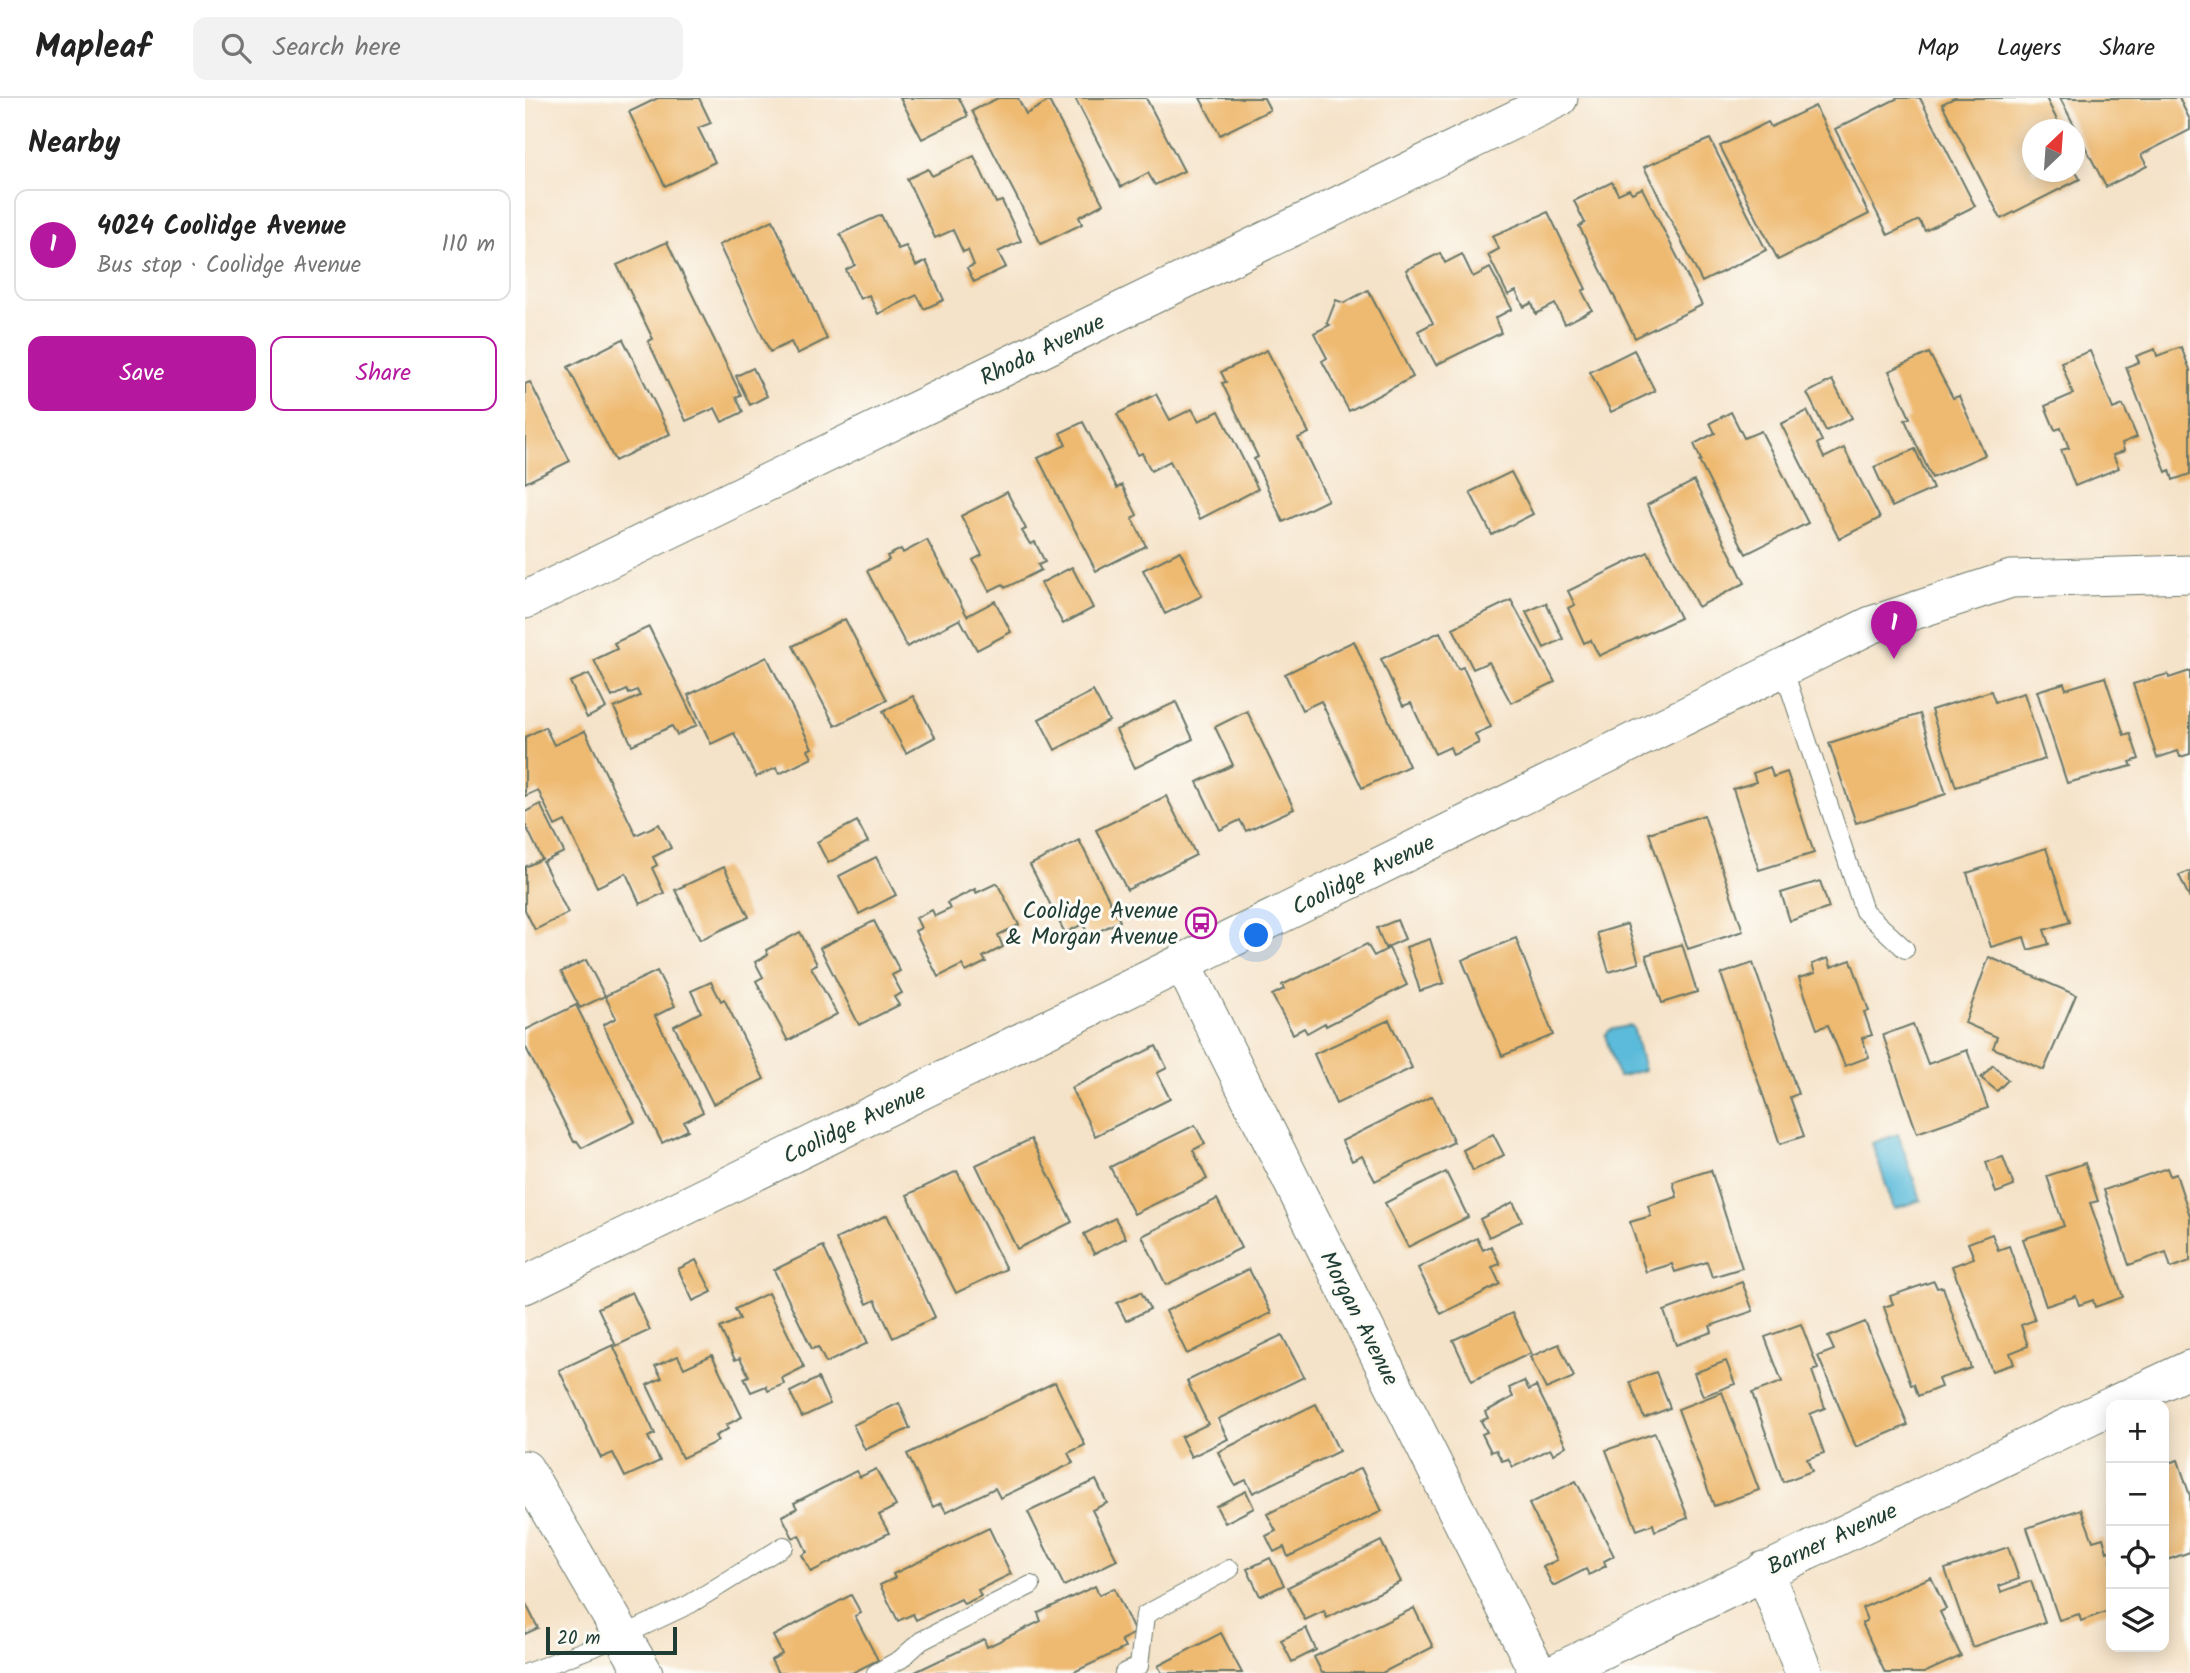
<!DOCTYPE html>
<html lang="en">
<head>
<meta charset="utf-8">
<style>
  body { margin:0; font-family:Kalam,sans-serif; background:#f2f2f2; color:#222 }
  .controls { position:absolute; right:21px; bottom:21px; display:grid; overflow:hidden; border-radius:14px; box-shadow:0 4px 18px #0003 }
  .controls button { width:63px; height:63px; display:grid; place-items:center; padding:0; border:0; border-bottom:2px solid #e0e0e0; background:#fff; color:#222; font:35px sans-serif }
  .compass { position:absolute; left:1497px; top:21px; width:63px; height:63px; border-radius:50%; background:#fff; box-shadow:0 4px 18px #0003; rotate:25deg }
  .scale { position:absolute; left:21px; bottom:18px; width:131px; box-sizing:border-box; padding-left:7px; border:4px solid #1f3d34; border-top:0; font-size:19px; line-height:24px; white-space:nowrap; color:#1f3d34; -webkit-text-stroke:5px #fdfcf7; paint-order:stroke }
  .you { position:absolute; left:732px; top:838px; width:24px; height:24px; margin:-18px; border:5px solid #fff; border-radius:50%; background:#1a73e8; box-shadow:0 0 0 10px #1a73e833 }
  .badge { display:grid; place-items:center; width:46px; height:46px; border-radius:50%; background:#b5179e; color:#fff; font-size:23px; font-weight:700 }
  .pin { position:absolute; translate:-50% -58px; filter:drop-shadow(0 2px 4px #0008) }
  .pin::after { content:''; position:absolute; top:37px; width:24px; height:21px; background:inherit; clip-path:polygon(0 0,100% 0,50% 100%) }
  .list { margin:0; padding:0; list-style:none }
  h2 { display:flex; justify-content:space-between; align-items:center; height:91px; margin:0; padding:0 28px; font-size:30px }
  h2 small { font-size:23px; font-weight:400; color:#767676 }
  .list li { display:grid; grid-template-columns:46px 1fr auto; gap:21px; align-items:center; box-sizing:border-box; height:112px; margin:0 14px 14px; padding:0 14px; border:2px solid #e0e0e0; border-radius:14px }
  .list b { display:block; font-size:26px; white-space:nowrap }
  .list p { margin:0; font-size:23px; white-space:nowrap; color:#767676 }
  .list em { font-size:23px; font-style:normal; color:#767676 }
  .actions { display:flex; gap:14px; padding:21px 28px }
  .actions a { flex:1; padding:16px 0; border:2px solid #b5179e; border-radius:14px; text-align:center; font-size:24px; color:#b5179e }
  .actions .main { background:#b5179e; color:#fff }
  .icon { flex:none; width:38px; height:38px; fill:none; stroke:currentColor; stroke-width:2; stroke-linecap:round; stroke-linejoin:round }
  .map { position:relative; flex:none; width:1665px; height:1575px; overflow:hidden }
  header { display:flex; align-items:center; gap:42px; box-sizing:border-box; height:98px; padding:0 35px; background:#fff; border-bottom:2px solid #e0e0e0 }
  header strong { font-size:33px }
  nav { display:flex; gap:38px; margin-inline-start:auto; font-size:24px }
  .search { width:490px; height:63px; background:#f2f2f2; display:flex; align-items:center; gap:18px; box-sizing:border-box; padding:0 24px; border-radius:14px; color:#767676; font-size:26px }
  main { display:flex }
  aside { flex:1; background:#fff }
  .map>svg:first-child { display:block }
  .water { fill:#5cbbda; stroke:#3e7c87; stroke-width:2 }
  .building { fill:#eeb970 }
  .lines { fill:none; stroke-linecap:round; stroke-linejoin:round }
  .lane-casing { stroke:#6a7768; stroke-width:20 }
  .street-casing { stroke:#6a7768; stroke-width:39 }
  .lane { stroke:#fff; stroke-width:18 }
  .street { stroke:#fff; stroke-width:37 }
  .labels { text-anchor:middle; stroke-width:6; stroke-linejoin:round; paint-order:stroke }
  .street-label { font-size:23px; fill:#1f3d34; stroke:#fdfcf7 }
  .poi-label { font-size:23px; fill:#1f3d34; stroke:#fdfcf7; text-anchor:end }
</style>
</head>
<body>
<header>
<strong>Mapleaf</strong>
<div class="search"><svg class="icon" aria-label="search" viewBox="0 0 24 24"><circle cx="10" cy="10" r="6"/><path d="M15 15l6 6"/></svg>Search here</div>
<nav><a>Map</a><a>Layers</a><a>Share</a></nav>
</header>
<main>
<aside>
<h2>Nearby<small></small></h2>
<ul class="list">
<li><span class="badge">1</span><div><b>4024 Coolidge Avenue</b><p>Bus stop · Coolidge Avenue</p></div><em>110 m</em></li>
</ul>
<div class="actions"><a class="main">Save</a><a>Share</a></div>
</aside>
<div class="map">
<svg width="1665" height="1575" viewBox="0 0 1665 1575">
  <rect width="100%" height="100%" fill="#fdfcf7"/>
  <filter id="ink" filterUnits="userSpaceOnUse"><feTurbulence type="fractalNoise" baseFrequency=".0143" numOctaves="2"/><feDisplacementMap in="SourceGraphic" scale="14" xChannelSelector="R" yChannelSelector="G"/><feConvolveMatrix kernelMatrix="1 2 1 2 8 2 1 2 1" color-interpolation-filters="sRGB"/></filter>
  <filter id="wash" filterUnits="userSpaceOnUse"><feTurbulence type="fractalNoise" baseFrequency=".00686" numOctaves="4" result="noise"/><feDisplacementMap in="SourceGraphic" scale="28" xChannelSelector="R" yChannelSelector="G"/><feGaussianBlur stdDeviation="1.57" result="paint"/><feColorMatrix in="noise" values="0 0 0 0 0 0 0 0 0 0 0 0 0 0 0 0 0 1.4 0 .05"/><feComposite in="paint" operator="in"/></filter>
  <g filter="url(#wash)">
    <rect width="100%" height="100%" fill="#f5e3c9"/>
    <path class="water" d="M1103 928 1108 929 1119 972 1093 979 1080 937 1085 932Z
      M1373 1036 1396 1102 1369 1111 1347 1045Z"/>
    <g id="blocks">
      <path class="building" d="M133 0H174L186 25 173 30 190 64 140 88 104 14Z
        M375 0H434L443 18 397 41Z
        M473 0H493L501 16 524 3 578 106 554 119 557 126 516 146 447 13Z
        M550 0H621L659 73 630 87 623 75 596 89Z
        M675 0H739L745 12 695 37Z
        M1373 0H1395L1450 108 1400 133 1394 122 1363 137 1310 31Z
        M1429 0H1521L1534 26 1527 29 1529 32H1507V74H1551L1555 81 1476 121 1417 6Z
        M1535 0H1654L1665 22V32L1616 57 1622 68 1581 89Z
        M1290 8 1344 116 1253 162 1195 48 1243 24 1246 29Z
        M1185 41 1241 152 1177 184 1119 69Z
        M449 58 471 105 477 103 496 143 473 154 481 169 449 184 442 170 449 167 443 152 438 154 428 132 410 140 382 81 403 71 407 78Z
        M1087 84 1093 96 1104 91 1107 95 1117 90 1177 207 1110 240 1054 128 1060 125 1049 103Z
        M1023 114 1061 191 1057 193 1067 212 1040 226 1030 206 1011 216 1007 205 999 209 991 193 983 197 963 157 974 151 967 138Z
        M356 117 373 151 381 148 391 168 401 163 419 202 399 211 392 197 353 216 344 197 335 201 321 172 330 167 315 136Z
        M248 122 302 241 272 256 266 244 245 254 194 147Z
        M142 144 216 297 211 299 218 314 197 324 190 310 161 323 123 243 128 241 92 167Z
        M915 155 920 165 937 156 948 179 965 170 987 211 970 220 976 235 911 267 893 233 908 225 881 172Z
        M843 192 888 279 824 313 797 263 802 260 789 235 805 227 802 225 811 202 819 205Z
        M98 241 145 336 90 363 43 269Z
        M1656 249 1665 272V376L1648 382 1645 372 1641 374 1601 269 1614 264 1611 258 1630 251 1632 258Z
        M742 252 784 335 773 340 803 402 758 424 729 361 733 359 697 285 701 284 696 274Z
        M1109 252 1130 293 1086 314 1065 274Z
        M1565 253 1588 311 1598 307 1612 339 1597 345 1599 353 1588 357 1594 370 1550 388 1536 352 1544 350 1536 330 1530 332 1520 308 1548 296 1536 264Z
        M1404 255 1428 300 1434 298 1460 357 1407 380 1380 322 1385 320 1364 273Z
        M228 270 242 298 225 307 211 278Z
        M1307 282 1327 320 1301 333 1282 295Z
        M5 284 45 363 0 385V286Z
        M631 296 645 322 667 311 674 323 694 313 733 391 675 421 645 363 626 373 617 355 613 357 592 316Z
        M1282 313 1297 343 1292 346 1299 360 1319 350 1355 420 1314 441 1256 326Z
        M1206 314 1219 340 1236 333 1283 425 1221 456 1174 363 1176 362 1169 346 1190 335 1185 325Z
        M558 324 592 390 597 387 612 417 607 420 621 448 571 473 513 360 541 347 535 335Z
        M1390 351 1408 391 1367 409 1349 369Z
        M986 374 1008 416 967 437 945 394Z
        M1169 383 1220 485 1173 509 1122 407Z
        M482 394 501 431 497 433 505 446 510 444 520 464 513 467 516 472 480 490 478 486 464 493 448 462 457 457 436 418Z
        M402 442 442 518 470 503 486 534 452 552 435 521 382 549 342 473 364 462 362 458 376 451 378 455Z
        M655 453 677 498 640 516 618 472Z
        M1123 454 1155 520 1074 558 1066 542 1059 545 1043 510 1050 507 1043 493Z
        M547 469 568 510 538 526 516 485Z
        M986 502 1030 584 986 605 964 564 948 571 928 530Z
        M1021 505 1038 541 1019 550 1001 514Z
        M320 521 362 602 310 628 268 548Z
        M124 529 172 627 152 637 147 628 107 647 89 610 115 598 112 592 104 596 102 592 87 599 69 562 92 551 89 545Z
        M915 534 933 571 938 569 966 629 950 636 954 645 928 657 925 649 910 656 886 605 878 608 856 561Z
        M829 543 884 668 837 690 796 603 777 612 760 576Z
        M242 559 287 650 283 652 287 660 254 676 251 670 231 679 209 635 186 646 163 597Z
        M1665 573V656L1655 659 1653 653 1632 660 1608 586 1643 576 1644 580Z
        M64 576 81 610 62 620 45 584Z
        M1580 579 1599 637 1605 635 1614 661 1605 664 1607 668 1542 685 1512 593 1539 585 1541 591Z
        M568 593 584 623 530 652 514 621Z
        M1466 593 1470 604 1499 595 1520 661 1431 689 1406 612Z
        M388 598 410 639 381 655 358 613Z
        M651 604 668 641 610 670 591 632Z
        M722 613 769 711 721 733 715 722 695 732 672 684 708 667 690 629Z
        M1395 616 1421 696 1331 725 1304 645Z
        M20 629 29 647 60 633 111 737 134 726 146 750 128 759 132 767 127 770 139 795 115 806 101 775 72 789 40 723 30 728 13 692 0 698V639Z
        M1245 669 1248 679 1262 674 1289 755 1234 772 1208 691 1231 684 1228 675Z
        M641 698 671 757 602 792 571 732Z
        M15 706 39 754 18 764 43 815 10 832 0 812V769L17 761 0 726V714Z
        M1179 717 1218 833 1163 851 1124 735Z
        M332 723 343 744 303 765 292 744Z
        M554 742 595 823 564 838 558 826 540 835 505 767Z
        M1521 750 1545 824 1519 832 1524 846 1503 852 1499 839 1466 849 1442 775Z
        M351 759 371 797 334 816 314 778Z
        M199 769 224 819 175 842 150 792Z
        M1665 773V801L1654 777Z
        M1295 783 1304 810 1265 823 1256 795Z
        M472 785 494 827 473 837 478 849 458 859 461 864 441 874 437 867 413 879 390 833 396 830 391 820 407 812 410 818 425 811 422 805 450 791 451 795Z
        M872 822 880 841 860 850 852 830Z
        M349 823 375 873 367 877 377 895 369 899 374 907 334 927 295 850Z
        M1102 826 1114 865 1084 874 1072 835Z
        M275 834 292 866 286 869 312 916 263 943 231 883 238 879 230 864 243 857 241 852Z
        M991 840 1028 937 977 958 937 862Z
        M905 841 919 885 895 893 881 849Z
        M842 846 849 858 864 850 882 887 801 928 800 925 782 935 779 930 768 936 747 897 759 891 757 887Z
        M1157 846 1172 894 1137 905 1121 857Z
        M1464 859 1551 897 1519 972 1468 950 1472 939 1440 925Z
        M1303 860 1306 869 1326 862 1344 913 1339 914 1347 937 1337 940 1344 959 1320 968 1303 927 1292 931 1274 880 1290 875 1287 866Z
        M61 862 80 898 55 910 36 874Z
        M1228 865 1273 996 1265 999 1279 1038 1255 1046 1196 876Z
        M132 873 150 908 130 918 178 1014 159 1024 163 1032 137 1045 78 927 91 920 80 898Z
        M186 884 196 903 199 901 239 981 188 1006 149 928 176 914 166 893Z
        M51 907 110 1024 57 1050 52 1043 49 1044 0 948V932Z
        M864 922 887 970 811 1006 789 956Z
        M1388 926 1403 966 1442 952 1463 1010 1392 1035 1358 937Z
        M631 948 642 970 632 975 645 1001 570 1038 546 990Z
        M1468 967 1483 982 1472 993 1456 980Z
        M907 998 929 1044 850 1083 837 1058 827 1063 817 1043Z
        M670 1027 680 1046 668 1052 682 1081 609 1116 585 1069Z
        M968 1036 979 1057 948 1073 938 1052Z
        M506 1041 547 1124 492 1151 451 1067Z
        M1478 1059 1489 1088 1471 1095 1461 1064Z
        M1560 1065 1573 1103 1565 1105 1598 1199 1570 1209 1568 1202 1554 1207 1551 1198 1521 1208 1498 1141 1539 1128 1522 1078Z
        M1642 1070 1645 1078 1651 1076 1665 1118V1163L1646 1170 1641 1154 1604 1167 1579 1092Z
        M1186 1072 1217 1170 1187 1179 1182 1164 1150 1174 1147 1166 1121 1174 1105 1124 1126 1118 1123 1108 1152 1099 1148 1084Z
        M432 1073 481 1171 431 1195 382 1097Z
        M921 1074 943 1119 883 1149 860 1105Z
        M692 1101 716 1150 641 1187 617 1138Z
        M988 1104 997 1123 964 1139 955 1121Z
        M362 1117 410 1219 368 1240 350 1202 342 1206 311 1141Z
        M590 1120 601 1140 569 1156 559 1136Z
        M1467 1136 1473 1152 1484 1148 1510 1222 1496 1227 1503 1248 1485 1255 1489 1266 1467 1273 1427 1168 1449 1160 1443 1145Z
        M952 1140 958 1152 966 1148 975 1166 967 1169 975 1186 916 1216 893 1170Z
        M298 1148 343 1245 301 1265 293 1249 287 1251 249 1172Z
        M171 1162 187 1194 168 1203 153 1171Z
        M724 1171 746 1215 662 1256 641 1213Z
        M1409 1183 1412 1190 1418 1189 1446 1270 1413 1281 1416 1289 1393 1298 1389 1286 1386 1287 1359 1209 1368 1206 1365 1198Z
        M1217 1184 1228 1213 1185 1228 1187 1234 1151 1247 1139 1213Z
        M107 1194 125 1232 91 1248 73 1210Z
        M616 1194 625 1211 601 1223 592 1205Z
        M243 1195 279 1269 257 1280 259 1286 243 1293 241 1288 226 1294 219 1280 224 1278 215 1260 210 1262 195 1230 215 1221 210 1211Z
        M987 1215 1006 1255 947 1283 928 1242Z
        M1340 1224 1383 1327 1331 1349 1293 1258 1309 1252 1303 1239Z
        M1276 1226 1293 1271 1287 1273 1300 1310 1285 1316 1299 1355 1282 1361 1287 1373 1258 1384 1227 1295 1257 1284 1240 1239Z
        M757 1237 779 1279 693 1321 703 1341 666 1359 656 1339 683 1326 662 1283Z
        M1034 1246 1049 1279 1021 1291 1005 1259Z
        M88 1247 130 1336 123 1339 135 1363 100 1379 88 1355 76 1360 34 1272Z
        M187 1257 217 1319 201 1327 203 1331 190 1338 193 1343 157 1360 122 1287 137 1280 130 1268 153 1258 159 1270Z
        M1201 1263 1210 1286 1178 1298 1169 1275Z
        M1131 1274 1145 1310 1119 1320 1105 1284Z
        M293 1280 305 1306 277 1319 265 1294Z
        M999 1283 1004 1292 1011 1288 1041 1348 1028 1356 1025 1351 988 1369 983 1361 977 1363 971 1352 966 1354 957 1336 962 1334 956 1323 963 1320 960 1314 988 1299 984 1290Z
        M530 1284 560 1347 543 1355 548 1365 475 1400 470 1390 421 1414 416 1405 408 1409 382 1356Z
        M1197 1294 1234 1392 1189 1408 1153 1311Z
        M374 1305 385 1330 340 1352 328 1327Z
        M791 1306 814 1353 728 1395 721 1382 710 1387 693 1354Z
        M1130 1335 1163 1420 1130 1433 1128 1426 1112 1432 1081 1352Z
        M1653 1362 1665 1398V1454L1639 1463V1366Z
        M836 1370 857 1413 763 1459 759 1449 749 1454 741 1438 751 1433 742 1416Z
        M351 1371 371 1408 354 1417 364 1435 286 1474 277 1457 282 1454 274 1437 268 1440 257 1418 272 1410 269 1405 331 1373 335 1379Z
        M571 1382 582 1405 567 1412 592 1462 539 1488 503 1414Z
        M1051 1383 1089 1458 1079 1463 1081 1468 1064 1477 1061 1471 1028 1488 1018 1469 1032 1462 1004 1406Z
        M721 1393 729 1410 700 1425 691 1408Z
        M1556 1411 1568 1443 1578 1440 1582 1454 1586 1452V1512L1556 1523 1554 1516 1534 1522 1502 1430Z
        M464 1430 486 1476 453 1492 456 1498 439 1506 436 1501 391 1522 388 1516 373 1523 355 1487 370 1480 368 1476Z
        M856 1443 876 1484 802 1520 799 1513 780 1522 763 1489Z
        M1483 1449 1494 1481 1474 1488 1476 1494 1506 1483 1520 1524 1447 1549 1420 1471Z
        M745 1460 759 1487 735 1498 722 1471Z
        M1406 1479 1421 1511 1415 1514 1436 1558 1399 1575H1360L1337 1525 1342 1522 1337 1510Z
        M570 1488 574 1497 589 1490 610 1535 596 1542 600 1550 547 1575H388L459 1541 462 1549 516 1523 513 1515Z
        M326 1497 336 1515 330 1518 353 1562 327 1575H253L246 1562 257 1556 248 1538Z
        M0 1504 13 1530 0 1536Z
        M889 1510 908 1549 857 1575H797L789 1559Z
        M781 1530 791 1552 767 1564 756 1542Z
        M696 1535 717 1575H637L633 1568Z"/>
    </g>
  </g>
  <g filter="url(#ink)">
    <use href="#blocks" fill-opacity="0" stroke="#6a7768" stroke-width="2"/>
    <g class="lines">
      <g class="lane-casing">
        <path id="lane" d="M1258 570 1339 813 1380 851
          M2 1575 97 1538 165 1506 259 1448
          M351 1575 376 1561 396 1543 506 1487
          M599 1575 614 1568 620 1517 705 1471"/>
      </g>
      <g class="street-casing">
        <path id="street" d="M0 502 1034 0
          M657 864 1013 1575
          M0 1187 1346 527 1486 481 1665 476
          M1588 1307 1665 1271
          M0 1371 119 1575
          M1239 1472 1279 1575
          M1029 1575 1586 1308"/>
      </g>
      <use href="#lane" class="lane"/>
      <use href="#street" class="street"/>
    </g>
  </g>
  <defs>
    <g id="bus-ring" transform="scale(1.575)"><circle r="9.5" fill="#fdfcf7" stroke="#b5179e" stroke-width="1.5"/><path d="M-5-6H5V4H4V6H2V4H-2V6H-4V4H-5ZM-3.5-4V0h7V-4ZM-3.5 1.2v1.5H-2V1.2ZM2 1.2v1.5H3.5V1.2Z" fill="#b5179e"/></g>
  </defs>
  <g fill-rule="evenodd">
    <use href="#bus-ring" x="676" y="825"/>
  </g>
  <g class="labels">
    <g class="street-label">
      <text transform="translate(517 251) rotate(-26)" y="8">Rhoda Avenue</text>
      <text transform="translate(838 776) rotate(-26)" y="8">Coolidge Avenue</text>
      <text transform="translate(329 1025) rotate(-26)" y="8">Coolidge Avenue</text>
      <text transform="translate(835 1220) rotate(63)" y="8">Morgan Avenue</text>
      <text transform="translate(1307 1440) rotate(-25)" y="8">Barner Avenue</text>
    </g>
    <g class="poi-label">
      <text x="653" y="820">Coolidge Avenue<tspan x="653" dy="26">&amp; Morgan Avenue</tspan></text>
    </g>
  </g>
</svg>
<div class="controls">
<button>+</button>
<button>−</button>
<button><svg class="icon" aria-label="locate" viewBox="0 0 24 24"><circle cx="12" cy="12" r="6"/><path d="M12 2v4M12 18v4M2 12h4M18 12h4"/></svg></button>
<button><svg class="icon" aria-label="layers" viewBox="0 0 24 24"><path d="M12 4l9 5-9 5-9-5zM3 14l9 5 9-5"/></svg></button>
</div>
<svg class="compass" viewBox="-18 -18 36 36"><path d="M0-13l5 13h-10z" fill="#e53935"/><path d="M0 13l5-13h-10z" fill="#767676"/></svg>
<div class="scale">20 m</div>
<div class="you"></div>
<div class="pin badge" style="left:1369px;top:561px">1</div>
</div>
</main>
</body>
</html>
